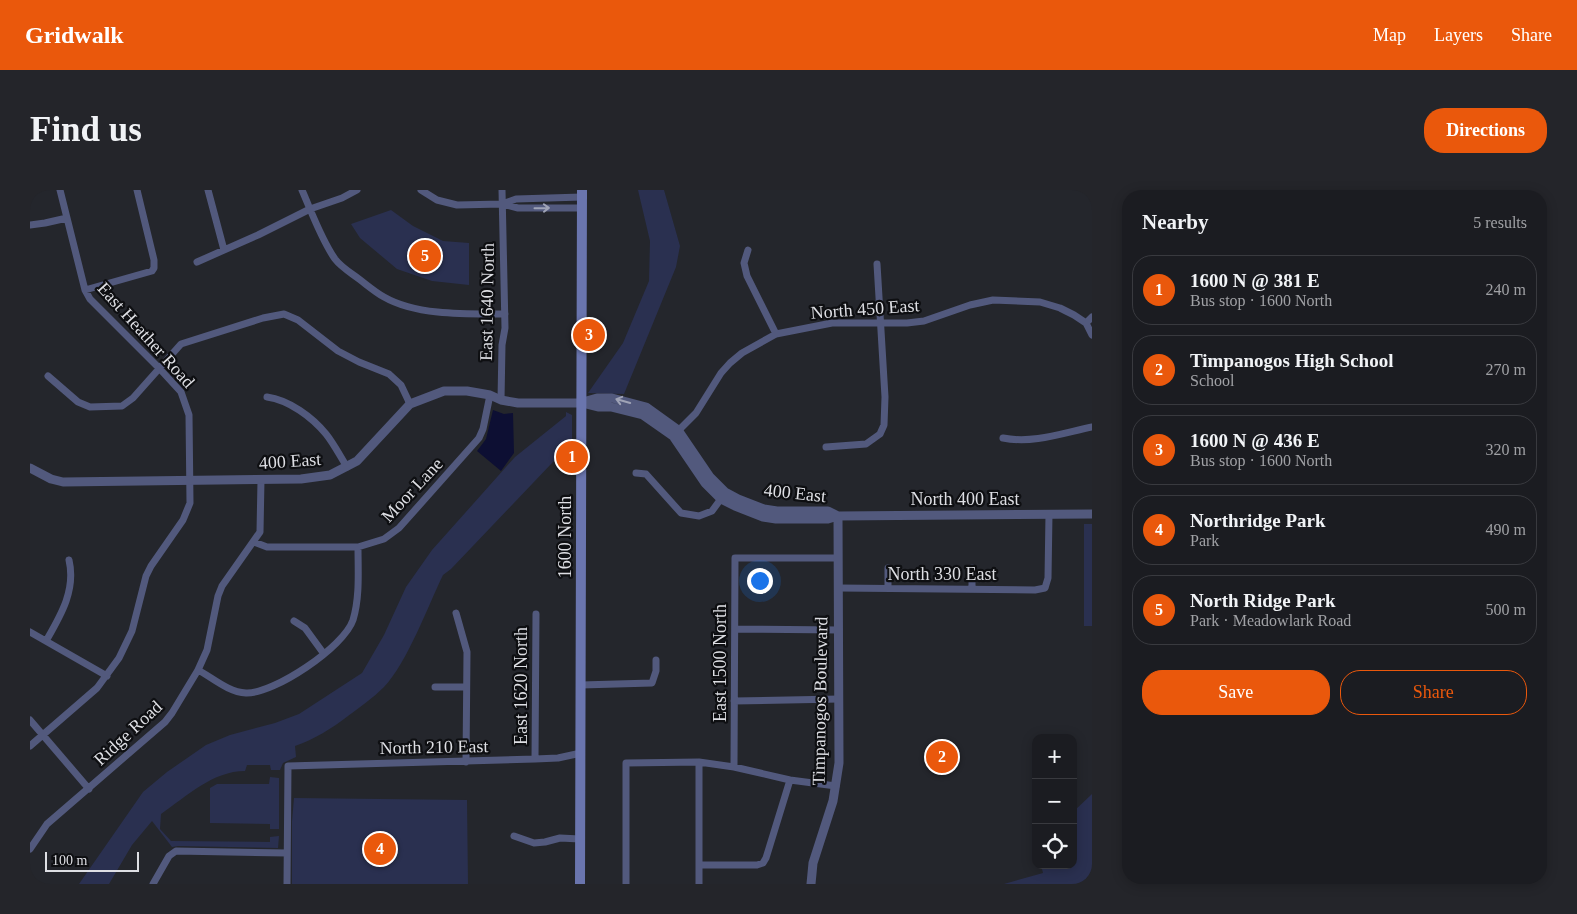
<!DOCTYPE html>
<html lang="en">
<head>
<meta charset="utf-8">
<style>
  body { margin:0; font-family:"Times New Roman",serif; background:#24252a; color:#f1f3f6 }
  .controls { position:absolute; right:15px; bottom:15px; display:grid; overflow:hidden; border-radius:10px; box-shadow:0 2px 12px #0003 }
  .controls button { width:45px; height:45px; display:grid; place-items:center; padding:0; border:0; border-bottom:1px solid #393a3f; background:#1b1c21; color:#f1f3f6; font:25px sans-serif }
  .scale { position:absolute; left:15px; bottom:12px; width:94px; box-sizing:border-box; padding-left:5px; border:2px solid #dedfe4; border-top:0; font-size:14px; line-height:18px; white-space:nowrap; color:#dedfe4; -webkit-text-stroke:4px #0e0f12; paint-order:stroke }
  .you { position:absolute; left:729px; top:390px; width:18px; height:18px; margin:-12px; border:4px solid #fff; border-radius:50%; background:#1a73e8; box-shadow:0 0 0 8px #1a73e833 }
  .badge { display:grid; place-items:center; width:32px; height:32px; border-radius:50%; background:#ea580c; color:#fff; font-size:16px; font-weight:700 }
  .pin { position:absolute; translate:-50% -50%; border:2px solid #fff; box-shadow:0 1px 5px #0006 }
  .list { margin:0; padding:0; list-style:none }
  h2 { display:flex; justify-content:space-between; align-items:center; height:65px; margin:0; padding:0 20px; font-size:21px }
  h2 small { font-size:16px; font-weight:400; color:#a0a1a5 }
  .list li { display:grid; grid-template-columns:32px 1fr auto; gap:15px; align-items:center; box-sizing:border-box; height:70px; margin:0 10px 10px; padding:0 10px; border:1px solid #393a3f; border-radius:20px }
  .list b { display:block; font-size:19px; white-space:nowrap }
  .list p { margin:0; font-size:16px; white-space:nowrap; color:#a0a1a5 }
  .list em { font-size:16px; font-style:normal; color:#a0a1a5 }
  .actions { display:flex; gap:10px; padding:15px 20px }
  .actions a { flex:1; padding:11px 0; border:1px solid #ea580c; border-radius:20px; text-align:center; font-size:18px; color:#ea580c }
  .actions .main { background:#ea580c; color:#fff }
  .icon { flex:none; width:28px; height:28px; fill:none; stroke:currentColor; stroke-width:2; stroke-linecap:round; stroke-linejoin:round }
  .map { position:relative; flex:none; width:1062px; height:694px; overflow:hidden; border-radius:20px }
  header { display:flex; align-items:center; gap:30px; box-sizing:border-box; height:70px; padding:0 25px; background:#ea580c; color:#fff }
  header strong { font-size:24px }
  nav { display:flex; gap:28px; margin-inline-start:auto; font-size:18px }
  .intro { display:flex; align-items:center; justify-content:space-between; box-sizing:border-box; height:120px; padding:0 30px }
  h1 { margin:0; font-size:35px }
  .button { padding:12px 22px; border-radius:20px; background:#ea580c; color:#fff; font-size:18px; font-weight:700 }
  main { display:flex; gap:30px; padding:0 30px }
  aside { flex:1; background:#1b1c21; border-radius:20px; box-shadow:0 2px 12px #0003 }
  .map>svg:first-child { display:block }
  .green { fill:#2a3050 }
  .water { fill:#0d0f33 }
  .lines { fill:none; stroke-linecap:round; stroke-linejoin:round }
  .minor { stroke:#52597d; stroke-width:7 }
  .tertiary { stroke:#52597d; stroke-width:9 }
  .secondary { stroke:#6a75ae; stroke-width:10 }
  .oneway { stroke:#9fa3b6 }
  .labels { text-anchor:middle; stroke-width:4.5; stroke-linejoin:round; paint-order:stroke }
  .street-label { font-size:18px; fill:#dedfe4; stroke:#0e0f12 }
</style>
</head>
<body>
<header>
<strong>Gridwalk</strong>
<nav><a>Map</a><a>Layers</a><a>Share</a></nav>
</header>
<div class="intro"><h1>Find us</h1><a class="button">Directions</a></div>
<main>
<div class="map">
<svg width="1062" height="694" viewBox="0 0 1062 694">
  <rect width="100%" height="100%" fill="#24262c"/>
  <path class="green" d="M608 0H634L650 56 646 77 594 204 558 203 593 153 619 91 620 51Z
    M361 20 383 36 413 51 439 53V95L402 91 367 79 330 48 321 34Z
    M536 222 542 225V252L421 379 413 385C398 416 377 473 354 497 343 508 330 517 318 526 301 539 285 549 265 556L266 567 253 573 250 580H241L240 575H217L215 581C183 581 157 606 131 624L130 639 141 651 240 652V647L249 646 248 658 148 656 142 657 122 631 102 655 79 694H49L113 602 137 582 176 555 200 545 245 533 269 524 332 483 354 445 376 397 402 360 485 267 536 226Z
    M1054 334H1062V436H1054Z
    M240 587 249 588V639H240V634L180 633V598L187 594H239Z
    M1062 604V694H974L1013 683 1011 675H1043V622Z
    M264 608 437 610 438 694H262V631Z"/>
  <path class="water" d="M463 220 474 224 483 223 484 263 471 281 447 261 456 249Z"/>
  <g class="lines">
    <path class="minor" d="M178 0 194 60
      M272 0C282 23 291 49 305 69 311 77 321 83 329 89 337 95 345 102 354 107 387 126 438 124 475 124
      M391 0 407 10 427 15 472 14 488 18H552
      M472 14 486 9 552 7
      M0 35 15 33 37 28
      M718 60 714 73 717 86 746 144
      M167 72 228 45 280 19 312 8 327 0
      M55 100 122 81 124 78V70L107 0
      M1056 133 1062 127
      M18 186 48 212 60 217 92 216 103 208 151 154 233 128 254 124 268 130 308 161 329 172 359 184 371 195 380 214
      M237 207C259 210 282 227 296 244 304 254 310 266 317 277
      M471 210 472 155 475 138 472 0
      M645 244 666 223 691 183 700 173 712 163 746 144 802 133H877L894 131 940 115 963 110 1010 112 1030 118 1044 125 1056 133 1062 145
      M973 248C1003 254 1033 243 1062 237
      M796 257 836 254 850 244 854 235 855 207 847 74
      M606 283 616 284 651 323 669 326 682 321 693 306
      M224 352 237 357H328L354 349 369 338 449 248 453 239 460 205
      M858 378V398
      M809 398 1005 400 1015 398 1018 388 1019 324
      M942 399V378
      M426 423 437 462 436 572
      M264 431 275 438 294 464
      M705 439 809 440
      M0 442 77 486
      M16 451C31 425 46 400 39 370
      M168 480C183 488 198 502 216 503 244 504 314 457 323 430 330 407 328 381 328 357
      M551 495 622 493 626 481V470
      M405 497H436
      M704 511 809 509
      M0 530 59 599
      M0 556 67 498 89 468 102 441 116 386 121 376 153 330 160 313 159 225 151 202 129 178 60 109 55 100 30 0
      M505 569 506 424
      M669 572V694
      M704 577 705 368H808
      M484 646 504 653 515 652 530 648 550 649
      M0 659 17 634 135 532 142 523 168 480 177 460 188 406 192 396 230 342 231 290
      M669 675H727L733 673 736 668 760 590
      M123 694 139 666 146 661 257 663
      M257 694 258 576 505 569 528 568 551 563
      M596 694V573L669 572 704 577 760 590 806 596"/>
    <path class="tertiary" d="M553 212 567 208H582L616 217 648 240 680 287 695 302 708 309 734 319 747 321H798L808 326
      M0 278 21 289 33 292 271 289 300 285 327 271 380 214 414 201H437L460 205 471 210 488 213H552L568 217H581L613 225 643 246 675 293 691 309 705 316 733 327 746 329H798L808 326 1062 324
      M781 694 783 673 803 611 809 573 808 326"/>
    <path class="secondary" d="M550 694 552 0"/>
  </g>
  <defs><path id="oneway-shaft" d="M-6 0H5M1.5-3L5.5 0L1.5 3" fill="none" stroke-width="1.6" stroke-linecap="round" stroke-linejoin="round" transform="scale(1.25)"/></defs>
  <g class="oneway">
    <use href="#oneway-shaft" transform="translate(512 18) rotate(-1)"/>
    <use href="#oneway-shaft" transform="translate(593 211) rotate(-164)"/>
  </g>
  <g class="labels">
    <g class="street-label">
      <text transform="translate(457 112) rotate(-89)" y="6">East 1640 North</text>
      <text transform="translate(835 119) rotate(-4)" y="6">North 450 East</text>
      <text transform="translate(116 145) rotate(48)" y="6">East Heather Road</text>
      <text transform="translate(260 271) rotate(-4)" y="6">400 East</text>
      <text transform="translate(382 300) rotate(-47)" y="6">Moor Lane</text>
      <text transform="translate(765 303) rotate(6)" y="6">400 East</text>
      <text x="935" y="315">North 400 East</text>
      <text transform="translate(535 347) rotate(-90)" y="6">1600 North</text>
      <text x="912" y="390">North 330 East</text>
      <text transform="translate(690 473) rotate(-90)" y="6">East 1500 North</text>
      <text transform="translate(491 496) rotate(-90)" y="6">East 1620 North</text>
      <text transform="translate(790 511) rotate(-89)" y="6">Timpanogos Boulevard</text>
      <text transform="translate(98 543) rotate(-43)" y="6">Ridge Road</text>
      <text transform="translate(404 557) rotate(-1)" y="6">North 210 East</text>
    </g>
  </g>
</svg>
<div class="controls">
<button>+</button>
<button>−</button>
<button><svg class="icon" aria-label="locate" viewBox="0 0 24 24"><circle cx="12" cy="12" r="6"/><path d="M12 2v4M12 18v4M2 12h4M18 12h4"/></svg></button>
</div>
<div class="scale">100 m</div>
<div class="you"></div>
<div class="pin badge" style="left:542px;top:267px">1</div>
<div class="pin badge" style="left:912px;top:567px">2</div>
<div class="pin badge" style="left:559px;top:145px">3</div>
<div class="pin badge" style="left:350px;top:659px">4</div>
<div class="pin badge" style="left:395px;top:66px">5</div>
</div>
<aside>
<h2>Nearby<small>5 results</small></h2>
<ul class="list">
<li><span class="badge">1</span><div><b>1600 N @ 381 E</b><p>Bus stop · 1600 North</p></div><em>240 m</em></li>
<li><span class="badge">2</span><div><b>Timpanogos High School</b><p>School</p></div><em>270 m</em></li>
<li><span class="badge">3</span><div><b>1600 N @ 436 E</b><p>Bus stop · 1600 North</p></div><em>320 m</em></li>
<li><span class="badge">4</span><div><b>Northridge Park</b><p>Park</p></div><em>490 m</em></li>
<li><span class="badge">5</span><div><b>North Ridge Park</b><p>Park · Meadowlark Road</p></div><em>500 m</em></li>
</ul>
<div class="actions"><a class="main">Save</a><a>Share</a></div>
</aside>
</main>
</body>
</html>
